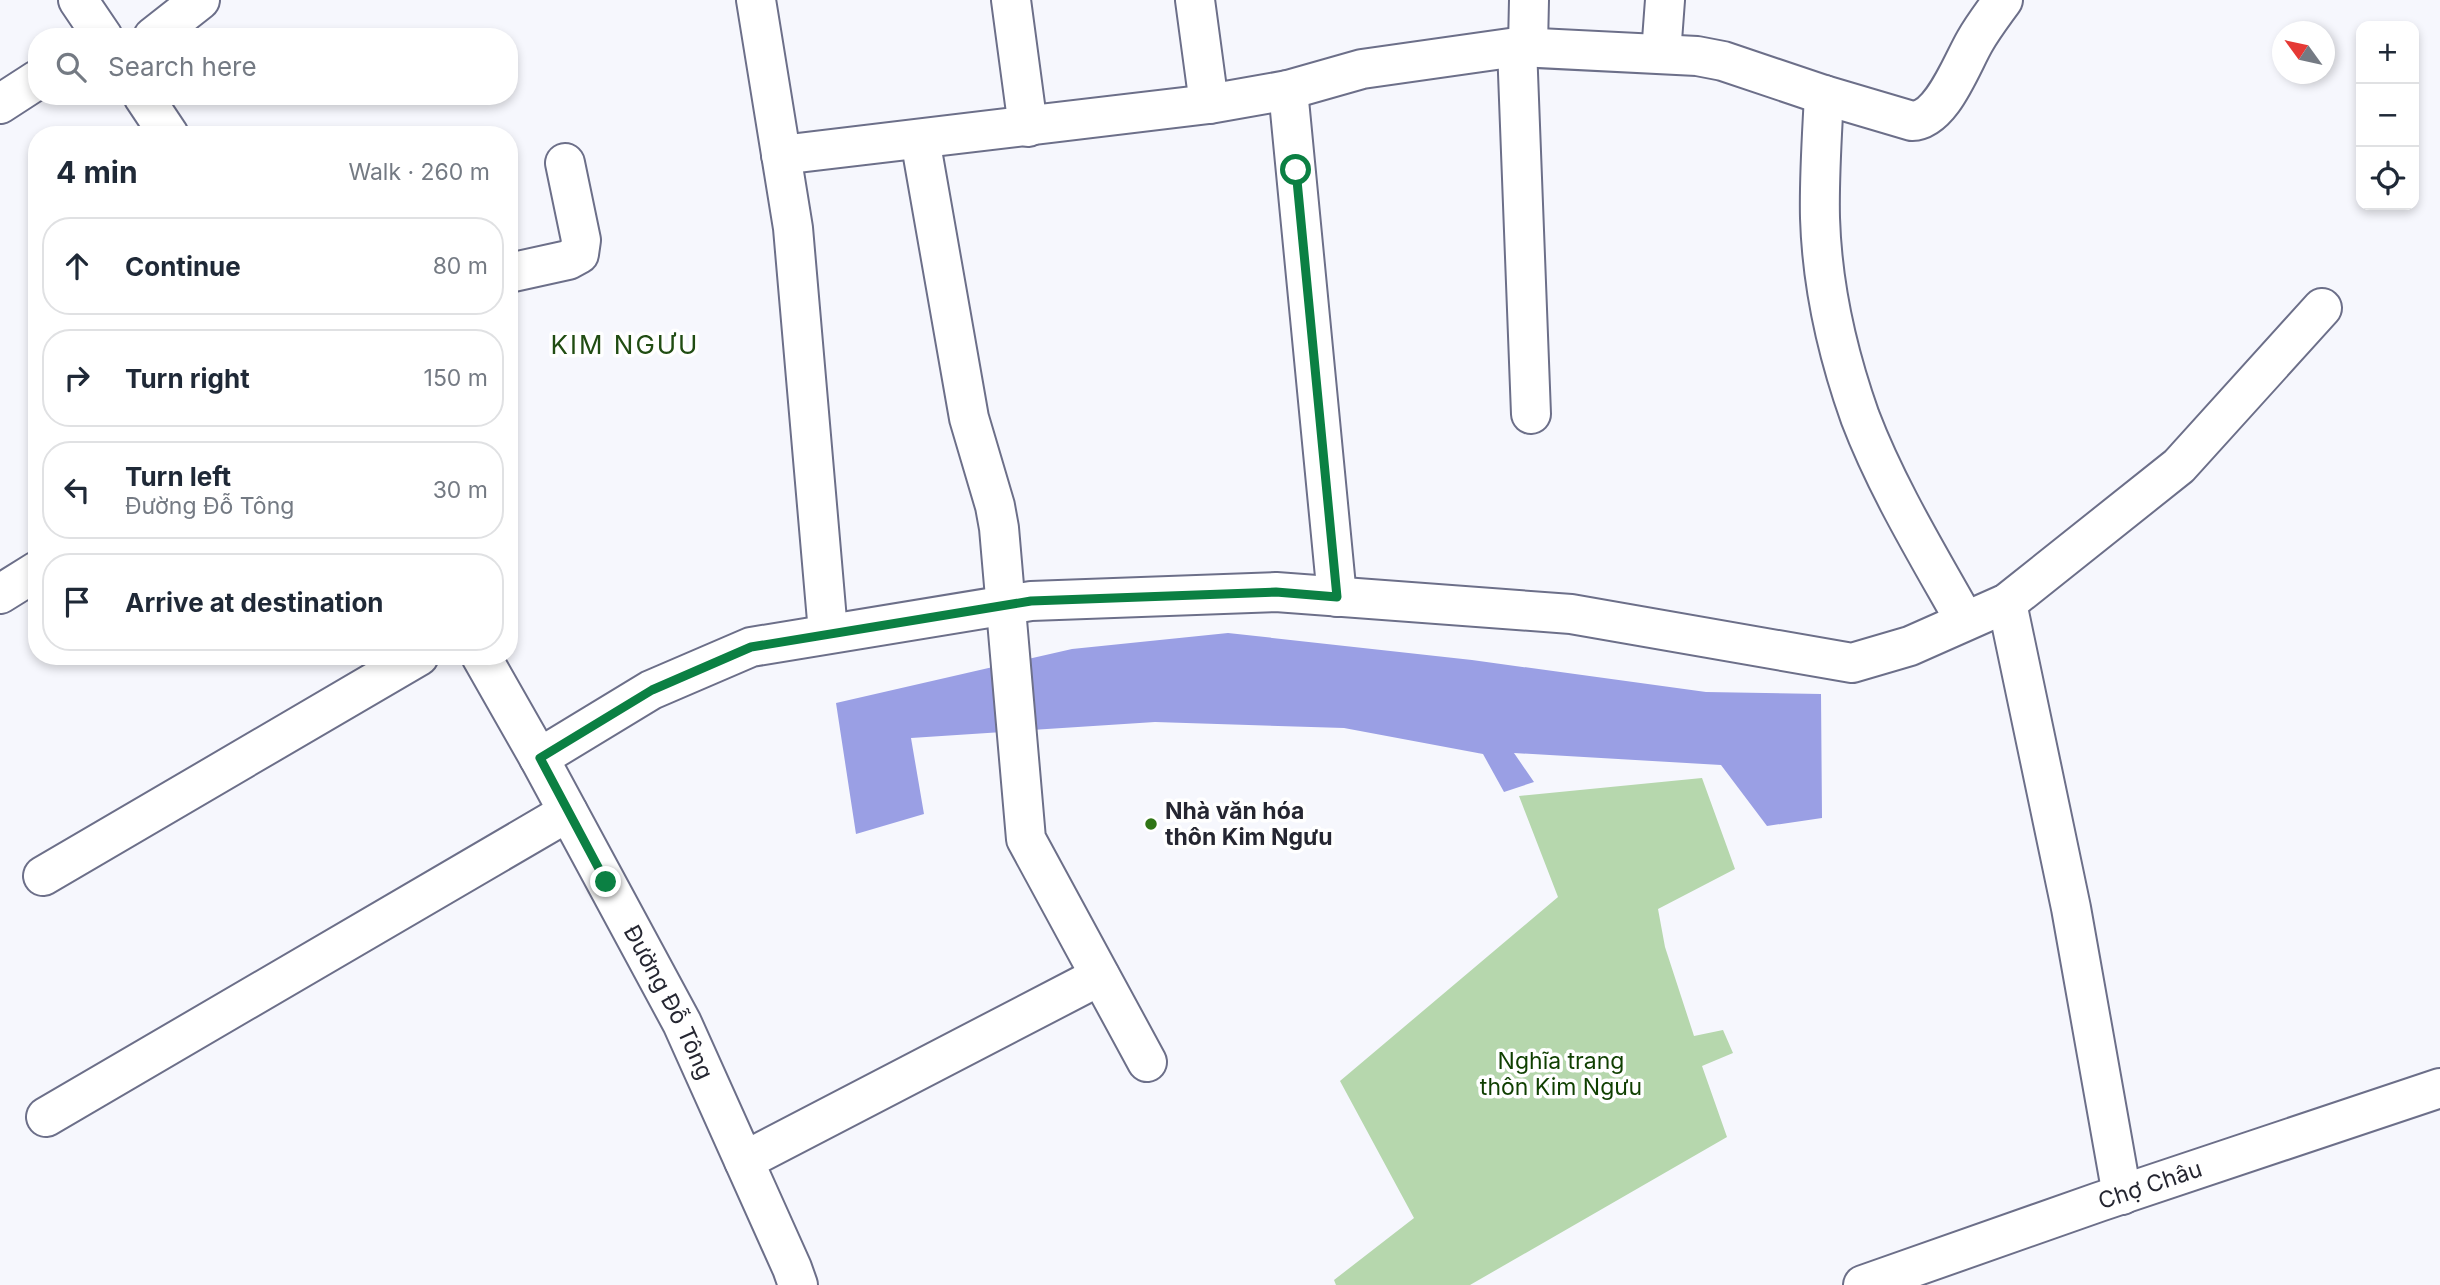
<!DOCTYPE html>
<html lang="en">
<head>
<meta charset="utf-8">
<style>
  body { margin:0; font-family:Inter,sans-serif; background:#f2f2f3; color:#1f2937 }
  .controls { position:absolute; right:21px; top:21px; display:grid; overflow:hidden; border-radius:14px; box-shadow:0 4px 10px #0003 }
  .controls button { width:63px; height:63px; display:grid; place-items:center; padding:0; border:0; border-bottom:2px solid #e0e1e3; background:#fff; color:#1f2937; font:35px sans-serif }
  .compass { position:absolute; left:2272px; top:21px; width:63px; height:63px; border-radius:50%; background:#fff; box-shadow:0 4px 10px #0003; rotate:303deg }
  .stop { position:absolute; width:21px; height:21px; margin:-16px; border:5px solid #0b8043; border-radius:50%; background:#fff }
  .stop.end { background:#0b8043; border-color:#fff; box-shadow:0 2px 7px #0008 }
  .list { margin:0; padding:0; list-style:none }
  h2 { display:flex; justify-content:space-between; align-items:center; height:91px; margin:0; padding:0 28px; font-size:30px }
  h2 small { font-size:23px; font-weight:400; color:#747a83 }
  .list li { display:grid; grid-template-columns:46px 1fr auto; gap:21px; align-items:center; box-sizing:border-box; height:98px; margin:0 14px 14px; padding:0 14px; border:2px solid #e0e1e3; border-radius:28px }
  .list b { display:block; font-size:26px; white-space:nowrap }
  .list p { margin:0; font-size:23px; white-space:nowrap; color:#747a83 }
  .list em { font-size:23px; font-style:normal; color:#747a83 }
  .icon { flex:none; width:38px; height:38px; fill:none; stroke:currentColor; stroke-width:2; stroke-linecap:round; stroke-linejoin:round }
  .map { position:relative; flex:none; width:2440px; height:1285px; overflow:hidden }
  .search { position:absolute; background:#fff; box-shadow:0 4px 10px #0003; left:28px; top:28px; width:490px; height:77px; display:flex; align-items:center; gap:18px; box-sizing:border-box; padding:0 24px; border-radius:28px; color:#747a83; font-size:26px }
  .panel { position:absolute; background:#fff; box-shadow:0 4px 10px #0003; left:28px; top:126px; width:490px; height:539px; border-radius:28px }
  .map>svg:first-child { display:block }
  .green { fill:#b6d7ad }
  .water { fill:#9a9fe4 }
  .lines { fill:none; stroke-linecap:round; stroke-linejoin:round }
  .minor-casing { stroke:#6c6f89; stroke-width:42 }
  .secondary-casing { stroke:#6c6f89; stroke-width:42 }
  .minor { stroke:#fff; stroke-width:38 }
  .secondary { stroke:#fff; stroke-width:38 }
  .route { stroke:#0b8043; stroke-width:9 }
  .poi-dot { fill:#2f7516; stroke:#fff; stroke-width:2.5 }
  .labels { text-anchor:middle; stroke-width:7; stroke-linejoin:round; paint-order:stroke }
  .poi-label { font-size:23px; font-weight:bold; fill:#252631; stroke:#fff; text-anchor:start }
  .street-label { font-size:23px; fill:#252631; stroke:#fff }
  .park-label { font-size:23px; fill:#0f3f00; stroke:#fff }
  .quarter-label { font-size:26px; letter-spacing:2px; fill:#204c12; stroke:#fff }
</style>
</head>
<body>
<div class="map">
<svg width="2440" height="1285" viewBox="0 0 2440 1285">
  <rect width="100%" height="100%" fill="#f6f7fd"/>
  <path class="green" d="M1702 778 1735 869 1658 909 1665 947 1694 1036 1723 1030 1733 1053 1702 1066 1727 1137 1470 1285H1336L1334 1280 1414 1218 1340 1081 1558 897 1519 796Z"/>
  <path class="water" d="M1228 633 1472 660 1706 692 1821 694 1822 818 1767 826 1721 765 1514 753 1534 782 1504 792 1483 754 1344 728 1155 722 911 738 924 814 856 834 836 703 1072 649Z"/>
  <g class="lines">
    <g class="minor-casing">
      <g id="minor">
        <path d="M756 0 793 228 828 632"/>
        <path d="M1011 0 1028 127"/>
        <path d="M1195 0 1209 104"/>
        <path d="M153 37 200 0"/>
        <path d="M1528 46 1529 0"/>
        <path d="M1517 47 1531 414"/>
        <path d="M1661 54 1665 0"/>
        <path d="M1288 90 1337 597"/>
        <path d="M1824 95C1822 136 1819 177 1820 218 1822 284 1838 355 1860 417 1887 488 1928 555 1965 621"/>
        <path d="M0 104 37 80"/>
        <path d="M920 139 969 418 995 506 999 528 1026 839 1147 1062"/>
        <path d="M781 155 1209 104 1288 90 1362 69 1517 47 1697 56 1723 61 1824 95 1912 121C1942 120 1961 65 1975 41 1983 27 1993 14 2003 0"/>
        <path d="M509 273 568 260 579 254 581 240 565 163"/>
        <path d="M0 594 37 571"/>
        <path d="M2007 603 2071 908 2122 1195"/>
        <path d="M539 758 651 690 751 647 1031 601 1276 592 1571 614 1852 663 1910 646 2007 603 2179 466 2322 308"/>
        <path d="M43 876 419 656"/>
        <path d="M46 1117 568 812"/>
        <path d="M744 1161 1100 976"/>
        <path id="s1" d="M1863 1285 2099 1202 2440 1088"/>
      </g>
    </g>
    <g class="secondary-casing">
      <g id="secondary">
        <path d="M78 0 103 37"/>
        <path d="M143 96 169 135"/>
        <path id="s2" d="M481 656 539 758 682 1023 792 1268 798 1285"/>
      </g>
    </g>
    <use href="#minor" class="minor"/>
    <use href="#secondary" class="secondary"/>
  </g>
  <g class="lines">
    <path class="route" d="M606 882 540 758 652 690 751 647 1031 601 1276 592 1337 597 1296 170"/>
  </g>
  <circle class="poi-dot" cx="1151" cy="824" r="7"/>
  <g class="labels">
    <g class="poi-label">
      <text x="1165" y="819">Nhà văn hóa<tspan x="1165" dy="26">thôn Kim Ngưu</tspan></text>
    </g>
    <g class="street-label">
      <text dy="8" stroke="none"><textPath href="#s2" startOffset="394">Đường Đỗ Tông</textPath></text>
      <text dy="8" stroke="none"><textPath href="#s1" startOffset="304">Chợ Châu</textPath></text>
    </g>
    <g class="park-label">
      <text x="1561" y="1069">Nghĩa trang<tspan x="1561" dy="26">thôn Kim Ngưu</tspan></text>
    </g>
    <g class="quarter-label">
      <text x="625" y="354">KIM NGƯU</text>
    </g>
  </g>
</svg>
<div class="controls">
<button>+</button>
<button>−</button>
<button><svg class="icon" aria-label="locate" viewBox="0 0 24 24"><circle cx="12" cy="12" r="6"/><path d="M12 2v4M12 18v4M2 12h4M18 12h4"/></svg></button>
</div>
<svg class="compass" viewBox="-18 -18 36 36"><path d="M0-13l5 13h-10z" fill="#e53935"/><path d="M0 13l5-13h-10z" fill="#747a83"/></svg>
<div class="stop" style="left:1296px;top:170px"></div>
<div class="stop end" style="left:606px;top:882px"></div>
<div class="search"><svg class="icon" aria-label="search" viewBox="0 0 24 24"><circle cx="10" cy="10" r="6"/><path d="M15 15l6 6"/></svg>Search here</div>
<section class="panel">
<h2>4 min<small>Walk · 260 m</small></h2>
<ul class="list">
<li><svg class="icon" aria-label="ahead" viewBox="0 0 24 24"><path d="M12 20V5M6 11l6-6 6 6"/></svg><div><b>Continue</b></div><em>80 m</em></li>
<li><svg class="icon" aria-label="right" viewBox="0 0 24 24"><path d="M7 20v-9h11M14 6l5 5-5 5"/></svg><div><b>Turn right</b></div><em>150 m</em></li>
<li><svg class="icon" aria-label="left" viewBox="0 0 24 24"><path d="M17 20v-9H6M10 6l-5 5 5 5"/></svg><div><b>Turn left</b><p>Đường Đỗ Tông</p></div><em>30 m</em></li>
<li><svg class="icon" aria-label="arrive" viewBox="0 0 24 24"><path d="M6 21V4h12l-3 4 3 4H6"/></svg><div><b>Arrive at destination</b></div></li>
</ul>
</section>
</div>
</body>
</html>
